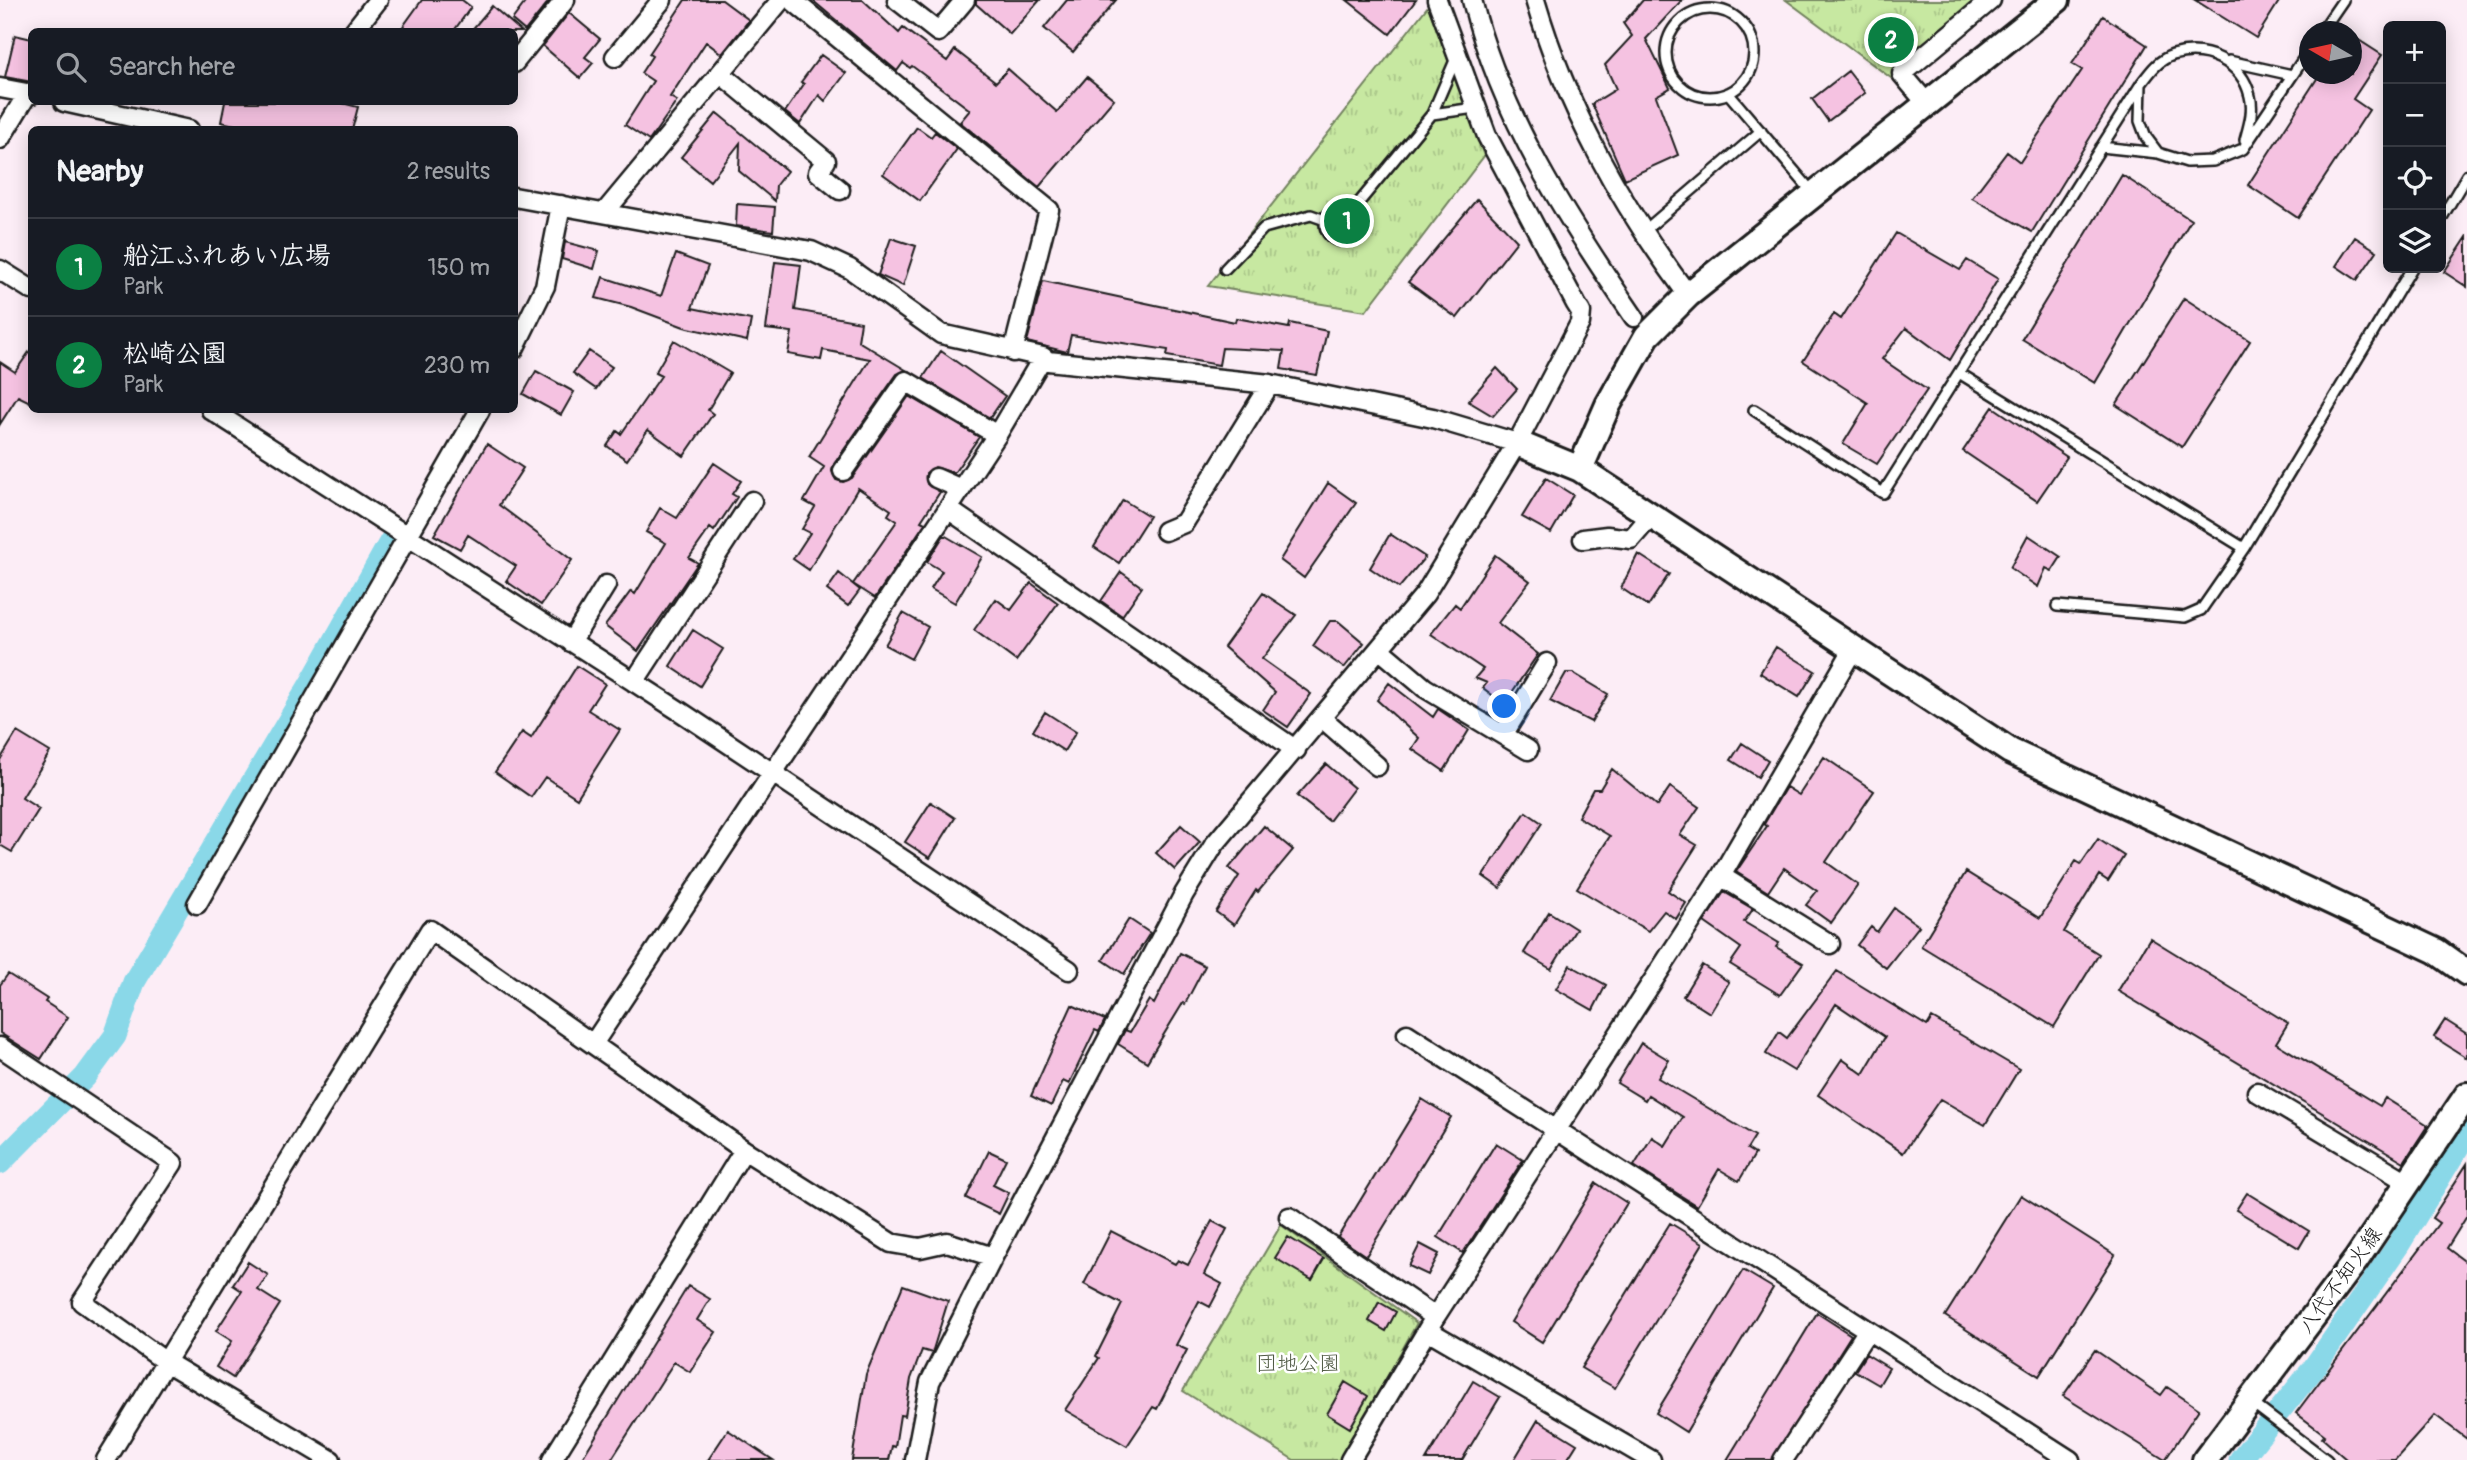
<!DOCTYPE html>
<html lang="en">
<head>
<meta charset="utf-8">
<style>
  body { margin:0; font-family:Pangolin,"Klee One",sans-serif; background:#20242c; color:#f1f3f6 }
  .controls { position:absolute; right:21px; top:21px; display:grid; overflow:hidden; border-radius:10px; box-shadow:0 4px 18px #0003 }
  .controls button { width:63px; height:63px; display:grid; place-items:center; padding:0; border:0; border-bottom:2px solid #363941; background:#171b24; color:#f1f3f6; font:35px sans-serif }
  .compass { position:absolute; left:2299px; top:21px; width:63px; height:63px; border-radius:50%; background:#171b24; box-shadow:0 4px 18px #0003; rotate:279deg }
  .you { position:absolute; left:1505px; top:707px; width:24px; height:24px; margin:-18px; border:5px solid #fff; border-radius:50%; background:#1a73e8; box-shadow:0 0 0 10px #1a73e833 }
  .badge { display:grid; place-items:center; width:46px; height:46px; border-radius:50%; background:#0b8043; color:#fff; font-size:23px; font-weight:700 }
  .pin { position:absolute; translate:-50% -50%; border:4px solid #fff; box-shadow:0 2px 7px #0006 }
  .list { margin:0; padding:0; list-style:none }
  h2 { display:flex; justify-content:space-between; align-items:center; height:91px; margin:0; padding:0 28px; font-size:30px }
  h2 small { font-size:23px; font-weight:400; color:#9ea1a6 }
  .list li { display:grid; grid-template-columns:46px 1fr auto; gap:21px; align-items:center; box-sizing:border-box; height:98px; padding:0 28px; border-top:2px solid #363941 }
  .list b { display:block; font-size:26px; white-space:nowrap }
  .list p { margin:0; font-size:23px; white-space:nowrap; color:#9ea1a6 }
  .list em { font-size:23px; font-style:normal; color:#9ea1a6 }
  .icon { flex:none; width:38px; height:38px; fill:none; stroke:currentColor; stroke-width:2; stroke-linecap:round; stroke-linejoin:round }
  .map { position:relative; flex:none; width:2467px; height:1460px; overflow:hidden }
  .search { position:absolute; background:#171b24; box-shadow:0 4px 18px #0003; left:28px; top:28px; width:490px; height:77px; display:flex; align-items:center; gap:18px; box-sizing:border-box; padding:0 24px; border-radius:10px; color:#9ea1a6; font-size:26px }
  .panel { position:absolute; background:#171b24; box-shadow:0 4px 18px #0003; left:28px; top:126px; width:490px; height:287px; border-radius:10px }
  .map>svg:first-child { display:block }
  .park { fill:url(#park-tufts); stroke:#72825e; stroke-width:2 }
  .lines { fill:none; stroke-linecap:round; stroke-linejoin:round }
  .canal { stroke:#8ad8e8; stroke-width:23 }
  .building { fill:#f5c2e1; stroke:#1c1c1c; stroke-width:2 }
  .lane-casing { stroke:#1c1c1c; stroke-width:14 }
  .street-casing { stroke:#1c1c1c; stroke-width:23 }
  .secondary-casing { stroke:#1c1c1c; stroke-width:30 }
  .lane { stroke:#fff; stroke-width:9 }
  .street { stroke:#fff; stroke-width:18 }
  .secondary { stroke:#fff; stroke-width:24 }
  .labels { text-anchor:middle; stroke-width:5; stroke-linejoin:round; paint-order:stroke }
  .street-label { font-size:21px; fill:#1c1c1c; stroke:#fff }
  .park-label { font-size:21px; fill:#4f5944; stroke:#fff }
</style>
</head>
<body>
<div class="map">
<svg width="2467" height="1460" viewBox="0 0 2467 1460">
  <defs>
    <pattern id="park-tufts" width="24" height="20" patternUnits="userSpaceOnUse" patternTransform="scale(1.75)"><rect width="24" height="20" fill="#c7e8a1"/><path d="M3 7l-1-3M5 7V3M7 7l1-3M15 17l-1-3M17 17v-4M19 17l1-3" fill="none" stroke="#aac68a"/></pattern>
  </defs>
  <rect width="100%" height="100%" fill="#fcedf6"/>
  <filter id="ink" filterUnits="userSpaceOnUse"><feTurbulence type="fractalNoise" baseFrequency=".0143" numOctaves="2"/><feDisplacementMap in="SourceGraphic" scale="14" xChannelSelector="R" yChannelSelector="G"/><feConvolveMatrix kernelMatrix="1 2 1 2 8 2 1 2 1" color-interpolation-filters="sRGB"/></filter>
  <g filter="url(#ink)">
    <path class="park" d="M1786 0H1986L1895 81Z
      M1428 6 1484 156 1366 311 1208 286Z
      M1281 1225 1417 1323 1341 1460H1294L1183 1391Z"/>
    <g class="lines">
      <path class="canal" d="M0 1163 85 1077 115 1036 134 982 311 683 390 542
        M2240 1460 2313 1369 2399 1244 2467 1132"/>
    </g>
    <path class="building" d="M422 0H462L471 7 453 32H399Z
      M527 0H550L525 31 512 20Z
      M685 0H722L749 20 722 54 706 42 670 97 677 101 649 141 625 125 653 81 641 73 652 56 649 54Z
      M812 0H863L899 33 903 28 947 61 955 50 996 82 1008 69 1057 112 1087 77 1114 99 1039 187 960 122 970 110 912 66 910 68 903 63 897 71Z
      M976 0H1040L1010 34 976 4Z
      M1067 0H1116L1073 52 1044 28Z
      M1347 0H1416L1390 34Z
      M1643 0H1682L1646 39 1670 88 1656 96 1678 155 1625 179 1592 104 1616 89 1605 65 1632 36 1623 23Z
      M2195 0H2280L2256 38Z
      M492 6 522 32H470Z
      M569 13 600 39 585 57 593 63 580 78 543 46Z
      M2103 16 2147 45 2032 232 1972 198 2007 152 2020 162 2082 70 2072 64Z
      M15 35 32 39V82L5 77Z
      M2351 35 2382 55 2353 99 2369 110 2298 218 2248 185 2320 74H2351Z
      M821 55 846 73 825 101 819 95 800 124 785 112 804 84 801 82Z
      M1848 71 1865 93 1828 121 1812 99Z
      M225 102H338L358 107 352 130H259L221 122Z
      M717 113 787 171 776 185 775 201 739 171 740 143 710 181 681 157Z
      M917 127 931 137 935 132 957 149 920 201 883 174Z
      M2122 175 2191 220 2095 383 2022 339Z
      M1477 199 1517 241 1457 318 1408 282Z
      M737 204 775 207 773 231 736 226Z
      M1896 233 1960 270 1967 260 1998 279 1950 360 1906 328 1882 359 1927 390 1877 464 1843 444 1868 403 1803 361 1834 314 1841 319Z
      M2355 237 2377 251 2357 280 2336 266Z
      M2467 237V287L2444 272Z
      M891 238 916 246 903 286 878 275Z
      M565 242 599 251 594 269 562 259Z
      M676 254 708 266 692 308 751 320 747 341 684 327 631 307 596 298 603 277 661 296Z
      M775 262 801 265 795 310 861 322 858 341 906 370 897 374 834 464 832 471 836 480 843 482 852 478 909 396 979 437 954 473 935 467 926 473 927 484 940 492 921 521 925 523 875 598 853 584 897 521 888 515 891 510 858 488 809 570 793 559 810 533 802 529 815 507 804 501 824 467 809 457 870 359 823 350 821 360 788 354 792 332 766 329Z
      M1043 281 1235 322 1236 318 1289 328 1290 323 1327 331 1317 375 1281 369 1284 351 1222 348 1219 365 1167 356 1168 350 1071 335 1067 352 1027 342Z
      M2184 298 2250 341 2182 447 2116 405Z
      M674 340 730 373 708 410 713 414 684 456 648 430 627 460 607 446 617 431 621 434 661 376 655 373Z
      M32 348V403L18 396 0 424V362L15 372Z
      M589 351 612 367 596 389 573 373Z
      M941 351 1005 396 990 418 923 378Z
      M1497 368 1517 389 1493 416 1468 401Z
      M536 371 574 392 561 415 523 394Z
      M1993 407 2067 457 2037 501 1963 451Z
      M487 444 523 468 499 505 572 560 541 605 506 581 516 566 468 535 460 549 434 535Z
      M714 463 741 481 732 494 737 497 714 531 710 528 689 558 698 563 638 651 605 626 631 591 635 594 666 543 646 532 660 508 677 518Z
      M1546 478 1573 495 1551 533 1522 517Z
      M1328 483 1356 503 1304 578 1280 560Z
      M1123 500 1149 516 1119 563 1094 547Z
      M1390 534 1425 557 1399 588 1370 568Z
      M944 535 982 557 955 603 931 589 942 571 927 562Z
      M2028 535 2061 557 2052 571 2046 568 2038 587 2010 568Z
      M1638 554 1669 574 1648 606 1621 588Z
      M1495 555 1530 581 1498 623 1538 654 1504 704 1483 688 1487 683 1475 678 1483 669 1431 634 1455 604 1460 608Z
      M1121 572 1142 587 1122 616 1101 601Z
      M839 573 860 590 848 606 827 590Z
      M1031 583 1058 603 1016 661 974 630 996 599 1011 610Z
      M1263 593 1296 615 1262 659 1311 694 1288 727 1263 710 1275 692 1224 647Z
      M903 613 928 627 911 659 885 645Z
      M1330 621H1338L1364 643 1344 668 1313 646Z
      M693 630 723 649 700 686 670 666Z
      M1776 647 1815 671 1799 697 1760 673Z
      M577 666 605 684 588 710 620 730 577 798 545 777 531 797 495 772 522 732 531 738Z
      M1566 673H1573L1608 694 1591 722 1550 701Z
      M1389 683 1433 717 1438 709 1469 730 1444 771 1412 749 1419 738 1377 700Z
      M1045 712 1076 732 1064 751 1033 731Z
      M17 732 50 752 22 798 39 809 12 852 0 845V760Z
      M1742 743 1768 760 1758 777 1731 760Z
      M1824 757 1874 791 1826 862 1858 885 1831 923 1806 905 1817 891 1784 868 1768 892 1736 872 1767 826 1764 824 1786 787 1799 795Z
      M1326 764 1354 788 1329 821 1297 796Z
      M1612 769 1657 806 1670 787 1699 807 1680 835 1697 845 1668 891 1686 903 1676 919 1664 911 1648 931 1577 888 1610 836 1578 817 1593 789H1600Z
      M931 802 955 818 930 858 905 842Z
      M1526 812 1542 823 1500 888 1483 876Z
      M1181 825 1200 842 1175 870 1156 853Z
      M1264 826 1293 850 1258 892 1256 890 1234 925 1216 912 1239 876 1229 868Z
      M2098 839 2124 856 2108 881 2099 875 2064 932 2099 954 2054 1027 1921 946 1966 872 2040 918 2076 861 2081 864Z
      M1724 892 1753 909 1744 922 1779 943 1776 947 1803 963 1780 995 1730 964 1741 948 1704 922Z
      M1894 908 1919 926 1886 968 1857 945 1871 927 1877 932Z
      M1549 912 1576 929 1551 969 1524 953Z
      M1129 919 1150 933 1124 974 1103 960Z
      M2150 938 2288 1023 2276 1043 2380 1106 2385 1098 2428 1125 2404 1162 2118 991Z
      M1180 953 1205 966 1185 1004 1183 1003 1147 1062 1118 1044 1125 1030 1130 1032 1149 1000 1154 1004Z
      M1570 965 1606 985 1593 1010 1556 989Z
      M1702 965 1729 982 1710 1013 1683 996Z
      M1837 971 1927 1026 1932 1018 2019 1069 1985 1125 1940 1099 1903 1153 1818 1095 1842 1059 1863 1074 1885 1037 1836 1004 1794 1071 1766 1054 1779 1032 1787 1038Z
      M8 974 47 999 45 1002 68 1017 41 1059 0 1033V985Z
      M1072 1005 1105 1020 1099 1032 1095 1030 1069 1084 1063 1081 1051 1106 1031 1096Z
      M2445 1020 2467 1034V1058L2434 1037Z
      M1641 1043 1669 1060 1658 1078 1755 1136 1747 1149 1755 1154 1739 1181 1719 1169 1697 1206 1634 1166 1652 1137 1665 1146 1683 1117 1648 1095 1645 1100 1617 1083Z
      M1422 1099 1451 1117 1366 1256 1338 1237Z
      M1496 1143 1523 1160 1463 1253 1438 1237Z
      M989 1151 1006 1159 993 1185 1009 1193 999 1214 966 1198Z
      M2467 1164V1216L2447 1248 2467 1263V1439L2435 1415 2395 1460H2347L2322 1438 2325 1435 2296 1413 2439 1223 2432 1218Z
      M1596 1183 1627 1203 1542 1342 1511 1322Z
      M2247 1193 2309 1231 2299 1248 2236 1210Z
      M2021 1195 2115 1255 2039 1376 1945 1316Z
      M1212 1221 1227 1229 1204 1274 1222 1284 1210 1307 1199 1301 1176 1345 1187 1350 1157 1409 1153 1407 1127 1446 1065 1410 1099 1358 1096 1356 1122 1304 1084 1284 1111 1231 1175 1264 1178 1260 1188 1265Z
      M1670 1223 1703 1243 1615 1388 1581 1368Z
      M1288 1237 1324 1259 1312 1280 1275 1258Z
      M1420 1244 1439 1254 1428 1275 1409 1266Z
      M248 1262 268 1275 258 1290 280 1304 233 1378 216 1367 232 1341 216 1331 242 1291 233 1285Z
      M1743 1270 1773 1288 1686 1432 1656 1413Z
      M903 1285 948 1301 932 1353 922 1350 911 1379 905 1416 900 1415 895 1447 892 1446 889 1460H852L866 1374Z
      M688 1286 710 1299 697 1320 716 1332 690 1372 674 1362 611 1460H581Z
      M1379 1302 1396 1312 1386 1331 1369 1321Z
      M1817 1313 1851 1335 1772 1460H1727Z
      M2095 1350 2161 1395 2167 1387 2199 1409 2165 1460 2063 1396Z
      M1866 1354 1889 1368 1879 1385 1855 1371Z
      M1473 1381 1500 1397 1462 1460H1426Z
      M1345 1382 1368 1396 1350 1428 1327 1414Z
      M1538 1420 1577 1444 1567 1460H1514Z
      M728 1430 773 1460H708Z"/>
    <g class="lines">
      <g class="lane-casing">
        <path id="lane" d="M1666 53a44 44 0 1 1 88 0a44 44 0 1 1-88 0Z
          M2321 32 2343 0
          M2229 61 2292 75
          M2141 84C2150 72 2158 60 2173 55 2206 45 2242 62 2250 96 2254 111 2249 125 2245 140
          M1728 93 1813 193
          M1432 114 1475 108
          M2101 147 2158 153
          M1325 224a17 17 0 1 1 34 0a17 17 0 1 1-34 0Z
          M1352 211 1432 114 1456 58
          M2441 219 2467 175
          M1643 232 1761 131
          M1225 269 1264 228 1311 215 1325 220
          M1959 373 2244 548
          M1754 410 1883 493 2141 84 2140 121 2146 137 2158 153 2187 162 2213 161 2243 149 2310 49
          M2057 606 2185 617 2201 610 2244 548 2412 268
          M2252 1403 2327 1460"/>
      </g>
      <g class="street-casing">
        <path id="street" d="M792 0 1049 210 1013 352
          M897 0 938 32 965 0
          M1472 0C1501 117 1567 219 1634 317
          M1535 0C1567 109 1620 204 1688 295
          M353 32 378 0
          M615 57 662 0
          M514 63 565 0
          M721 74 826 161 818 172 840 190
          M0 88 32 94
          M64 102 189 130
          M1928 105 1902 74 1991 0
          M0 139 28 93
          M514 197 811 251 850 269 941 334 1043 357 1048 361 1270 384 1433 418 1517 443
          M604 213 781 0
          M0 270 32 290
          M514 349 545 286 561 205
          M211 410 681 712 1069 970
          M843 471 906 381 997 435
          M936 478 961 489
          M948 509 1296 750
          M1165 531 1184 523 1270 384
          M1583 539 1607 536 1631 539 1651 516
          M571 642 606 585
          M1379 649 1425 688 1528 750
          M634 682 752 501
          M1322 718 1377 766
          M1503 735 1547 663
          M1721 876 1830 944
          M197 904 480 410
          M1407 1034 2070 1460
          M593 1044 997 435 1043 357
          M0 1047 173 1163 82 1302 166 1362 331 1460
          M2257 1092 2409 1183
          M1289 1217 1435 1317
          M1429 1331 1651 1460
          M106 1460 430 930 744 1150 891 1243 920 1248 947 1242 993 1257
          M552 1460 744 1150
          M915 1460 930 1382 993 1257 1184 894 1214 845 1425 594 1517 443 1580 323 1581 312 1576 304 1487 136 1437 0
          M1350 1460 1435 1317 1721 876 1854 648
          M1783 1460 1868 1330"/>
      </g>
      <g class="secondary-casing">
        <path id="secondary" d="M1517 443 1580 469 2010 751 2436 951 2467 973
          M1580 469 1608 405 1647 336 1688 295 2057 0
          M2205 1460 2356 1260 2467 1095"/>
      </g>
      <use href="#lane" class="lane"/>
      <use href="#street" class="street"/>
      <use href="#secondary" class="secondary"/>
    </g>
  </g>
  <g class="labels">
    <g class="street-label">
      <text transform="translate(2340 1280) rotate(-54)" y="7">八代不知火線</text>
    </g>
    <g class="park-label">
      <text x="1298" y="1370">団地公園</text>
    </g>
  </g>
</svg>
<div class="controls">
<button>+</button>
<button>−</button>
<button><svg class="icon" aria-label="locate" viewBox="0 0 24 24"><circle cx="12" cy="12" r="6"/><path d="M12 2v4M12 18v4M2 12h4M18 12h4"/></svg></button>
<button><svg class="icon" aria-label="layers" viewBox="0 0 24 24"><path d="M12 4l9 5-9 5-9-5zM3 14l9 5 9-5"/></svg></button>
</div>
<svg class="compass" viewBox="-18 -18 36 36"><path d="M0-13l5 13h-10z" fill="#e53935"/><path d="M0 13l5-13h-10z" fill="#9ea1a6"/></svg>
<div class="you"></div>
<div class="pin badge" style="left:1347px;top:221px">1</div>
<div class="pin badge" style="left:1891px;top:40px">2</div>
<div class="search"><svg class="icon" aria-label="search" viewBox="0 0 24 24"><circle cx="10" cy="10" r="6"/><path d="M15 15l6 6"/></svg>Search here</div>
<section class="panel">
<h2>Nearby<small>2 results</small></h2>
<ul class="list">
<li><span class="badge">1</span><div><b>船江ふれあい広場</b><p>Park</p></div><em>150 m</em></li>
<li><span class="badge">2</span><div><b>松崎公園</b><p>Park</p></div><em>230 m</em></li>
</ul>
</section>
</div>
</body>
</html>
